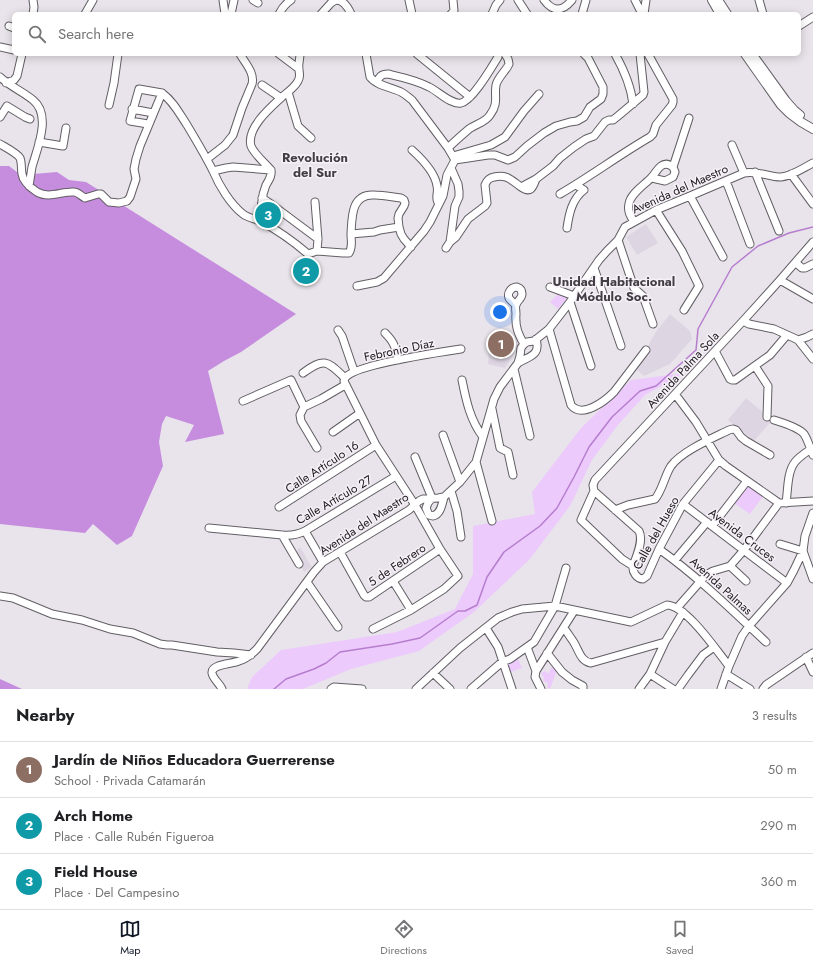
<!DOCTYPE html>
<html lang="en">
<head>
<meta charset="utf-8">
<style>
  body { margin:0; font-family:Jost,sans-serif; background:#f2f2f2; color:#202124 }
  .you { position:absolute; left:500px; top:312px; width:14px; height:14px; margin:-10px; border:3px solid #fff; border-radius:50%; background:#1a73e8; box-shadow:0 0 0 6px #1a73e833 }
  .badge { display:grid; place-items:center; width:26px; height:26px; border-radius:50%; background:#111827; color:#fff; font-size:13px; font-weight:700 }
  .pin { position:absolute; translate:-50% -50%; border:2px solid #fff; box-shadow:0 1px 4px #0006 }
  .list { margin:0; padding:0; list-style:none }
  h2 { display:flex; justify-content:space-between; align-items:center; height:52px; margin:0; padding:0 16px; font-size:17px }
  h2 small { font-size:13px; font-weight:400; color:#757577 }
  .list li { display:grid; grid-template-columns:26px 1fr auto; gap:12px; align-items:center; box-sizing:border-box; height:56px; padding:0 16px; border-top:1px solid #e0e0e0 }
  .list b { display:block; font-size:15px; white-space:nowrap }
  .list p { margin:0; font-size:13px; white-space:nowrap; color:#757577 }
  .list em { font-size:13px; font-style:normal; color:#757577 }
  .icon { flex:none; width:22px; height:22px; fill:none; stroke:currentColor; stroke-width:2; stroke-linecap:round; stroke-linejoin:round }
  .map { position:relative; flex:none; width:813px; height:689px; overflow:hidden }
  .search { position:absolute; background:#fff; box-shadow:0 2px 10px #0003; left:12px; right:12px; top:12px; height:44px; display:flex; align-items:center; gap:10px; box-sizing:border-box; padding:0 14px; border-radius:6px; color:#757577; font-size:15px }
  .sheet { height:220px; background:#fff }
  nav { display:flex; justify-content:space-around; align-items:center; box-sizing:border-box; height:56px; border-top:1px solid #e0e0e0; background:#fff; font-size:11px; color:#757577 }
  nav a { display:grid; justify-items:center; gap:2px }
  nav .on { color:#111827 }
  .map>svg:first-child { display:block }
  .built { fill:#ded5e2 }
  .green { fill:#eccafc }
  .forest { fill:#c68ddf }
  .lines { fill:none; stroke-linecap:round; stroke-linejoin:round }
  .stream { stroke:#b67dce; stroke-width:1.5 }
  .minor-casing { stroke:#625e64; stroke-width:9 }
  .major-casing { stroke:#625e64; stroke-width:10 }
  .minor { stroke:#fff; stroke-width:7 }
  .major { stroke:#fff; stroke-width:8 }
  .labels { text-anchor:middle; stroke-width:3; stroke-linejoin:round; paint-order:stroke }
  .street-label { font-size:12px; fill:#19171a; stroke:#f6f1f8 }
  .neighbourhood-label { font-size:13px; font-weight:bold; fill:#423e44; stroke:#f6f1f8 }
</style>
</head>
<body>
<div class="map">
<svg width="813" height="689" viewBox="0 0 813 689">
  <rect width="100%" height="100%" fill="#e9e4eb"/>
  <path class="built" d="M646 224 658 243 637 255 626 237Z
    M670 314 690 331 692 339 670 364 644 376 636 369 655 333Z
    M490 334 511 336 515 352 505 368 488 364Z
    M746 398 772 420 754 441 728 420Z
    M300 547 312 567 304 572 294 553Z"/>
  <path class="green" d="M560 292 567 298 558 309 550 302Z
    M685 373 645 395 617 426 592 460 570 506 529 560 474 612 419 651 351 669 303 689H247L252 677 281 650 397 632 455 609 473 574V526L535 514 532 492 581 428 631 380Z
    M748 484 764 495 750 514 734 503Z
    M517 657 522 668 508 673 505 664Z
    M552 667 557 670 550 689 547 687 548 683 543 681 544 678 541 673 545 671 548 674Z"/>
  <path class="forest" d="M0 166H9L21 175 57 172 69 180 86 182 296 314 241 352 224 361 208 371 224 434 185 442 194 425 166 416 162 424 159 442 163 466 132 536 117 545 93 524 85 533 0 524Z
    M0 679 22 689H0Z"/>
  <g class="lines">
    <path class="stream" d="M274 689 286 679 314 669 326 663 340 652 392 644 420 638 458 611H465L477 605 487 577 504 552 540 526 557 508 574 477 589 447 612 417 640 391 656 386 696 350 698 329 732 267 758 246 789 233 813 227"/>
    <g class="minor-casing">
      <path id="minor" d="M33 0 34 7 33 14
        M223 0 225 14
        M253 0 258 3
        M336 0C344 0 348 7 351 14
        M409 0 412 14
        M518 0 527 14
        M544 0C553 12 562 12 572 0
        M635 0 640 10 644 14
        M759 0 763 14
        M85 14 93 0
        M231 14 234 0
        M279 14C282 8 285 4 291 0
        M321 14 331 3 336 0
        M451 14 454 11 453 0
        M492 14 496 5 500 0
        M582 14 586 0
        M644 14 646 0
        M9 26 14 28
        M799 26 813 17
        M0 47 14 50
        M279 54 299 69
        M366 54 370 77C377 86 391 87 401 92 405 94 408 97 412 100L448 148 455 160
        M417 54 470 97
        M615 54C624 70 631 86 633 104
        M0 77C11 87 22 91 33 100 52 115 37 149 32 167 31 173 30 180 29 186
        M377 82C379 77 381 74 388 74 401 77 416 80 429 87 438 91 451 105 461 103 473 100 491 68 498 57V54
        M6 83 14 80 17 76 22 54
        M262 85 281 98
        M288 92 298 126 311 138
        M109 105 114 83 118 54
        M132 109 153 113
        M0 117 7 106 25 117 30 119
        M148 124 130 121 139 89 162 93
        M39 142 63 146 66 128
        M0 144C5 147 17 153 20 158 22 163 21 169 22 174 23 181 31 188 37 192 49 199 62 191 74 192 78 192 81 196 85 198L98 194H101L109 202 119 203 127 201 130 197 136 179 134 169 136 159 140 146 162 93C173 101 179 113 187 125 196 140 205 155 213 171L226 168 233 167 271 170
        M732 145 744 173
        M448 148C455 141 462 135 469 129 476 124 486 122 490 115 499 103 494 97 496 85 498 77 506 71 509 64L508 59 505 54
        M412 150C422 159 435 172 437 186 439 193 434 198 439 204
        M453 156 491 145 505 137 524 111 539 94
        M207 159 225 145 233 135 242 108 252 84C255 73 245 63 240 54
        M455 160 488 155H495L508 160 515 157 527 146 544 133 556 126 570 122 577 121 584 117 590 107 601 99 603 94V87L588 58 584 54
        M271 170C265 163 254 154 251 146 246 128 271 107 283 96 288 92 295 87 298 81 301 76 299 74 299 69 298 65 300 59 300 54
        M213 171C219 185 230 204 243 214 248 218 256 219 262 222 279 231 294 242 308 254L317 251 343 253H349C353 247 351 241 351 234 352 217 351 193 375 195 384 195 392 197 401 198L404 200 405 203 404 206 399 214 398 218 399 227 401 234 404 239 411 247
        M755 172 779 231
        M791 174 813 204
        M652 178 665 181 673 177 675 172 673 167 689 118
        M725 181 728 186 750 244
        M521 187C531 194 533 187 536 179
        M560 194C591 176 619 155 650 137L653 134 656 125 672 105 673 102V99L648 54
        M690 196 723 257
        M262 198 271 204 318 239
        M315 202 318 239 317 251
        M656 210 682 251 699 286 684 310
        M261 221C261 209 261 197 266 185 269 180 272 176 271 170
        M634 222C631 217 627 211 629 204 630 194 644 185 651 178 655 174 657 169 661 166 665 163 669 164 673 167
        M567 228C569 214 572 199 584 190L576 185
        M351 234 374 232 380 230 399 227
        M618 240 634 288 643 296 653 324
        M450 242 455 206 459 197V191L458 184 451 168
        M446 248 450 242 456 237 468 219 485 206 487 203 485 185C487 180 489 178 494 177 507 174 511 180 521 187L536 179 553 166 560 158 574 147 586 139 594 136 605 122 609 120H613L618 116 643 95 644 92 640 54
        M796 263 802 268H805L813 264
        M594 268 621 346
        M780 280 813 299
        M357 286 377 282 384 278 424 231 430 222 443 196 447 175 455 160
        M550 287 574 296
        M570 302 591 366
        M516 305C514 303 511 301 509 298 507 293 511 287 517 287 520 288 522 290 522 294 522 299 517 300 516 305 515 307 516 311 516 314 515 326 518 334 524 344
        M743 321 749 324 774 329 794 338 798 340 813 359
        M549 329 571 405C582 419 605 401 614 392L646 350
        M338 330 342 336 354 371
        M385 333C395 343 395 347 398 360
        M798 340 807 337 813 334
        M715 351 730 379 732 380H735L770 355 787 335
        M518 363C529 356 541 356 536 339
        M755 366 768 386 767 417
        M514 369 530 436
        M303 373C325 357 327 361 345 378
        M345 378 344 381 376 445 415 505 440 549 458 576 444 589 411 610 373 629
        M345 378C354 365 441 352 461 349
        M462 380C466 400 470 420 483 437
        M675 394 696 422 719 460 726 466 779 503 813 501
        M243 401 291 380 304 407
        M492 409 500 448 508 452 513 475
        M774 420C783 423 798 427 804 434 808 440 810 448 813 455
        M333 432 360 413
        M443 435 460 482
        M317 448 301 421 300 415 304 407 321 399 345 385
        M415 457 432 498 428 503 426 508 429 515 433 516C441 514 442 504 444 497
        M719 460 683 504 659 549 647 576 643 579C637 579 632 572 633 566L622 559 581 520 594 491 593 485 595 480 743 321 780 280 813 242
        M476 462 492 521
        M451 491 457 511 461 537
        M594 491 639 531C644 541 636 557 633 566
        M786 503C788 490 787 472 795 462 799 457 805 453 811 449
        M683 504 787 583
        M279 507 376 445
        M615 510 628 505 655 499C662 491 665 475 671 466 682 451 713 438 729 430L733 429 736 430 741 437 746 441 770 455
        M712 526 747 481
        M209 528 282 535C291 536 297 535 305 531L396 476
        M305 531 323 562
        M282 535 299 564
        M780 544 803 551
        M659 549C697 576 732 610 766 642
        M803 551 813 579
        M340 552 364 595 366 597H369L440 549
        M675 560 707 522
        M730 566 746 581
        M393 581 411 610
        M307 582 338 627
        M0 596 13 598 52 614 82 620 110 629 133 633 160 644 167 645H172L217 652 234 653 251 655
        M677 608 706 575 713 571 730 566 744 550 779 503
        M486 628 498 647 512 689
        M564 628C567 632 570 637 573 641 579 650 580 661 591 663L665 642
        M527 647 536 671 535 677 541 689
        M547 653 562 672 572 680 583 686V689
        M806 657 813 672
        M536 671 574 611
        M433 673 450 689
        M650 674 673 689
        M726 674 750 689
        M222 689C220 684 213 679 212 673 211 664 232 664 239 661 246 659 252 654 257 649L314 572 323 562 409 510 419 501 423 499 438 498 444 497 460 482 476 462 494 399 500 387 518 363 520 356 521 348 524 344 527 342 534 341 549 329 570 302 599 260 607 251 618 240 625 227 656 210 690 196 744 173C757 170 768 177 781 177 792 176 803 168 813 163
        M331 689 334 687 362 689
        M416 689 460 648 498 618 512 612 522 609 555 606 631 622 667 605C687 606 716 650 729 666
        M471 689 502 662 510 659 534 642 555 606 566 568
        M639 689 650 674 665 642 683 612
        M678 689 688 675 703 655 714 647
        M721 689 729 666 742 636 749 626 787 583 794 570 803 551 805 536 813 513
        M763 689 766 685 813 653"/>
    </g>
    <g class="major-casing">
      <path id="major" d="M712 0 720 14
        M718 0 727 14
        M745 54 752 64 781 105 789 113 801 122 813 129
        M752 54 786 101 794 110 800 115"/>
    </g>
    <use href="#minor" class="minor"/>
    <use href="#major" class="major"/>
  </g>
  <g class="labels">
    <g class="street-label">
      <text transform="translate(680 189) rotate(-24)" y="4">Avenida del Maestro</text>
      <text transform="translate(399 350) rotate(-12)" y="4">Febronio Díaz</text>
      <text transform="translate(683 370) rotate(-47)" y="4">Avenida Palma Sola</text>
      <text transform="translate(322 467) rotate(-33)" y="4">Calle Artículo 16</text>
      <text transform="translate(334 500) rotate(-30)" y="4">Calle Artículo 27</text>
      <text transform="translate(364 524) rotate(-33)" y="4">Avenida del Maestro</text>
      <text transform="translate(656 533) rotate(-61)" y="4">Calle del Hueso</text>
      <text transform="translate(742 535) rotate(37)" y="4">Avenida Cruces</text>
      <text transform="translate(397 565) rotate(-34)" y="4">5 de Febrero</text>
      <text transform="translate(721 586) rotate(42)" y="4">Avenida Palmas</text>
    </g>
    <g class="neighbourhood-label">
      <text x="315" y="162">Revolución<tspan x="315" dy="15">del Sur</tspan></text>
      <text x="614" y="286">Unidad Habitacional<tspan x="614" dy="15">Módulo Soc.</tspan></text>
    </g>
  </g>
</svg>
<div class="you"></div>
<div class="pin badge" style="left:501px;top:344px;background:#8d6e63">1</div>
<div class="pin badge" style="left:306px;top:271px;background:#0f9aa8">2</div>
<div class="pin badge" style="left:268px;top:215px;background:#0f9aa8">3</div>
<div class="search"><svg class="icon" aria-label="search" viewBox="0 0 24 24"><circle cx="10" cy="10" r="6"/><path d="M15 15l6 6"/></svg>Search here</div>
</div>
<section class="sheet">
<h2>Nearby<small>3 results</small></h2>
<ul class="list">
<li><span class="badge" style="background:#8d6e63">1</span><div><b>Jardín de Niños Educadora Guerrerense</b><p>School · Privada Catamarán</p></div><em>50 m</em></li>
<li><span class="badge" style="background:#0f9aa8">2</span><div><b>Arch Home</b><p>Place · Calle Rubén Figueroa</p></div><em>290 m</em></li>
<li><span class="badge" style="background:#0f9aa8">3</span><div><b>Field House</b><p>Place · Del Campesino</p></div><em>360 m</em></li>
</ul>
</section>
<nav>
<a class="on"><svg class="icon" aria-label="map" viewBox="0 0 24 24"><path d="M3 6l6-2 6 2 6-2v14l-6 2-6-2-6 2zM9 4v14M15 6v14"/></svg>Map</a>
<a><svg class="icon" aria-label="directions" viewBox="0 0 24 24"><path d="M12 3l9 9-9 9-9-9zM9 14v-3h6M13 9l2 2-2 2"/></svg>Directions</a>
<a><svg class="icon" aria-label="saved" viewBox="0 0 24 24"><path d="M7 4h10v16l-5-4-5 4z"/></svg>Saved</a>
</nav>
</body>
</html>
